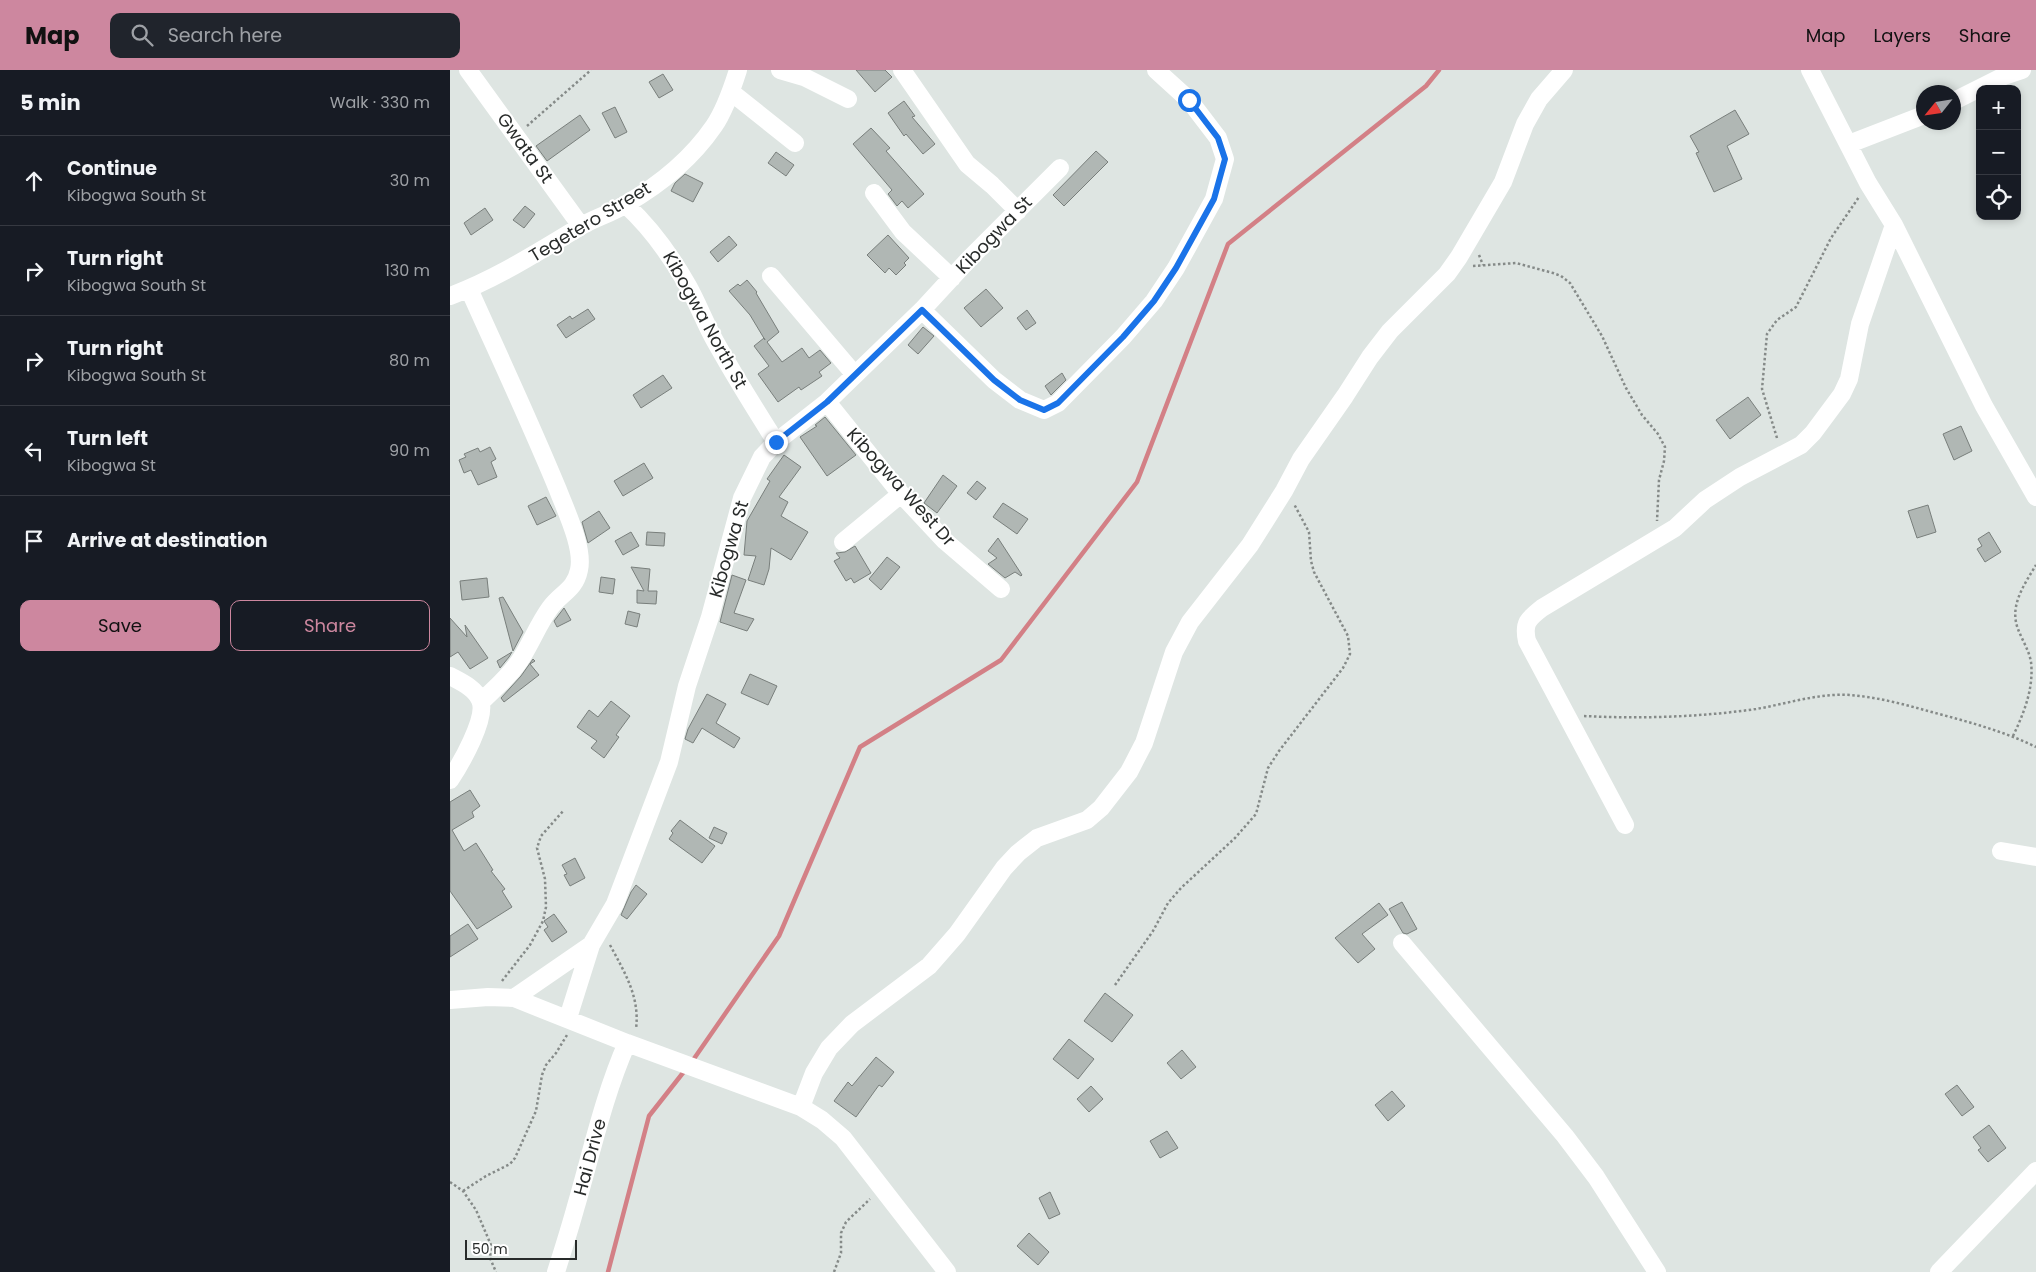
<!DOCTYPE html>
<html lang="en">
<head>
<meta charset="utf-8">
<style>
  body { margin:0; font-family:Poppins,sans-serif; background:#20242c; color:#f1f3f6 }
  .controls { position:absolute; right:15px; top:15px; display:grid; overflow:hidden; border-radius:10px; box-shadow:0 2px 8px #0003 }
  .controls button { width:45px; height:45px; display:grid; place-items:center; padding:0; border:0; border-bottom:1px solid #363941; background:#171b24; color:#f1f3f6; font:25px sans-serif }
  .compass { position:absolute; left:1466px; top:15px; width:45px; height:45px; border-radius:50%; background:#171b24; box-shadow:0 2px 8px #0003; rotate:240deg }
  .scale { position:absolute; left:15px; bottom:12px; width:112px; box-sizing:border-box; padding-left:5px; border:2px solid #282b2a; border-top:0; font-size:14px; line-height:18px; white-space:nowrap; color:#282b2a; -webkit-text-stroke:4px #fff; paint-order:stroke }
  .stop { position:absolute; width:15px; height:15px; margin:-11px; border:4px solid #1a73e8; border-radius:50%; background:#fff }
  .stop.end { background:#1a73e8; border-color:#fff; box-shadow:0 1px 5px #0008 }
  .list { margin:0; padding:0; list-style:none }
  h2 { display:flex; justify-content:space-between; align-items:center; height:65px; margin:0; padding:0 20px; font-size:21px }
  h2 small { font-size:16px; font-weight:400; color:#9ea1a6 }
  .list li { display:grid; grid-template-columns:32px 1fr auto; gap:15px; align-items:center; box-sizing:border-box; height:90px; padding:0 20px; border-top:1px solid #363941 }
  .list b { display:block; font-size:19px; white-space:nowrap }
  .list p { margin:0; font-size:16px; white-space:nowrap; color:#9ea1a6 }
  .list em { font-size:16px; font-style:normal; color:#9ea1a6 }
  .actions { display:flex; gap:10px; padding:15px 20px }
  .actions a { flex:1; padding:11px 0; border:1px solid #cd879f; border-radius:10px; text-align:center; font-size:18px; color:#cd879f }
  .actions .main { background:#cd879f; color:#111 }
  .icon { flex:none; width:28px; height:28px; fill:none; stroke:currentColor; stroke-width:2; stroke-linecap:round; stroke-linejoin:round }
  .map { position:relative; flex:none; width:1586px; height:1202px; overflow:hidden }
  header { display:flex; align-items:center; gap:30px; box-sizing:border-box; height:70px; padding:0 25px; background:#cd879f; color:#111 }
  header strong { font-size:24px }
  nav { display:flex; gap:28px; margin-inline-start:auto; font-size:18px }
  .search { width:350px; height:45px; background:#20242c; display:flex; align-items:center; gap:12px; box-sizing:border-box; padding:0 18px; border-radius:10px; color:#9ea1a6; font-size:19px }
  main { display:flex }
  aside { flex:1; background:#171b24 }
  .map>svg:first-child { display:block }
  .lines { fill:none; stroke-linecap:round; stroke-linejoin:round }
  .stream { stroke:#d38086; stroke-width:4.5 }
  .building { fill:#b0b7b4; stroke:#797f7c }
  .path { stroke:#858a88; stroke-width:2.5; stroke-dasharray:2.5 2.5; stroke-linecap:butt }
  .minor { stroke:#fff; stroke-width:18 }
  .route { stroke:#1a73e8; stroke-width:6 }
  .labels { text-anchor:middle; stroke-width:4; stroke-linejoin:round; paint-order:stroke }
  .street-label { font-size:18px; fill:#282b2a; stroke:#fff }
</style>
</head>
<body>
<header>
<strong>Map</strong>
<div class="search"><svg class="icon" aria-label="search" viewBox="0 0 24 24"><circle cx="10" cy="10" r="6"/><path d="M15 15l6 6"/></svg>Search here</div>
<nav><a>Map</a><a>Layers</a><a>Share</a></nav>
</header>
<main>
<aside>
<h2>5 min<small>Walk · 330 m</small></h2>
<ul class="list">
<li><svg class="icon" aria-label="ahead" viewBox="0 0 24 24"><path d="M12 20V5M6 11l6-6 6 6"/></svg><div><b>Continue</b><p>Kibogwa South St</p></div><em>30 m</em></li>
<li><svg class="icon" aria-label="right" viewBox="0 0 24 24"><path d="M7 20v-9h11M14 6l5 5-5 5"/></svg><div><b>Turn right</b><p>Kibogwa South St</p></div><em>130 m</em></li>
<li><svg class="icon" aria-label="right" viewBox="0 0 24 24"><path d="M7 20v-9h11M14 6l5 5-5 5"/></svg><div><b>Turn right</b><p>Kibogwa South St</p></div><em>80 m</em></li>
<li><svg class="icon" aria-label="left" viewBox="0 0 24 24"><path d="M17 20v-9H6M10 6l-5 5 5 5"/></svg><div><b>Turn left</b><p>Kibogwa St</p></div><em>90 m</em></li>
<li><svg class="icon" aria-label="arrive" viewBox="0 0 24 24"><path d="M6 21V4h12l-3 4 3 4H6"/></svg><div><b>Arrive at destination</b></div></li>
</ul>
<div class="actions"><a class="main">Save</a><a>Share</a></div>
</aside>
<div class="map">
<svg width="1586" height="1202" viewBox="0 0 1586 1202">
  <rect width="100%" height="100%" fill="#dee5e2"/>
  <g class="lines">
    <path class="stream" d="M241 993 329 866 410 677 551 590 687 412 778 174 976 16 989 0
      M158 1202 199 1046 236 999"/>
  </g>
  <path class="building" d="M406 0H435L442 7 425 22Z
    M213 4 223 20 209 28 199 12Z
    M454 31 465 46 462 47 485 74 473 84 456 64 454 66 438 43Z
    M165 37 177 62 165 68 152 43Z
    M1285 40 1299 64 1277 76 1292 109 1264 122 1246 83 1249 82 1240 66Z
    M130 45 140 60 97 91 86 76Z
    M421 58 440 78 436 81 474 124 458 138 452 131 447 136 438 124 442 120 403 74Z
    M646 81 658 92 614 136 603 125Z
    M326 82 344 95 336 106 318 93Z
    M235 104 253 113 243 132 221 121 225 113Z
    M75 136 85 144 74 158 63 150Z
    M35 138 43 150 21 165 14 153Z
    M438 165 459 188 454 193 456 195 446 205 439 198 435 203 417 185Z
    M279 166 287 175 268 192 260 182Z
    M297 210 307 222 306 223 329 262 317 272 332 292 352 278 359 288 370 280 381 293 369 302 372 306 351 320 349 317 328 332 308 304 319 296 304 276 314 268 315 270 300 245 279 221 288 214 290 216Z
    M536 219 553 238 531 257 514 238Z
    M138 239 145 249 116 268 107 255 120 246 122 249Z
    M577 240 586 253 576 260 567 248Z
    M473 257 484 266 468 284 458 275Z
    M612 303 616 310 601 325 595 316Z
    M213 305 222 318 191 338 183 325Z
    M1298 327 1311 345 1280 369 1266 350Z
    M375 347 406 385 377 406 350 367 367 356 365 355Z
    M1511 356 1522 381 1504 390 1493 364Z
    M40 377 46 389 41 392 47 407 28 415 21 400 14 403 9 390 16 387 14 384 28 378 30 382Z
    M334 385 351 397 329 427 338 432 331 446 358 462 341 490 321 478 319 499 314 515 298 510 306 486 294 485 297 451 320 411 317 409Z
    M194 393 203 408 173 426 164 411Z
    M493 405 507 416 487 443 474 433Z
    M527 411 536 418 526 430 517 423Z
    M96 427 106 446 87 455 78 436Z
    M553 433 578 449 567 464 543 447Z
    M1478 435 1486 462 1467 468 1458 441Z
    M149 441 160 458 138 473 132 452Z
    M181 462 189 476 173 485 165 471Z
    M197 462 215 463 214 476 196 475Z
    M1539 462 1551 482 1535 492 1527 479 1532 476 1528 469Z
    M548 468 572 505 571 506 565 502 555 508 538 494 547 488 538 481Z
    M405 476 421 503 404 513 401 508 396 511 384 491 390 488 386 483 395 482Z
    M437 487 450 497 431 520 419 509Z
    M181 497 200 499 198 521H207L206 534 187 533V520L194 521Z
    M282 505 296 510 284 543 304 549 297 561 270 552Z
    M151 507 165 509 163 524 149 522Z
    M37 508 39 527 12 530 10 511Z
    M53 527 73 562 63 581 49 528Z
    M114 538 121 550 107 557 104 551Z
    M178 541 190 544 187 557 175 554Z
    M0 548 17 567 15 555 38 588 20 599 8 582 0 587Z
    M62 582 59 587 50 598 47 591Z
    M83 589 85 591 80 594 89 605 54 632 51 628 71 606Z
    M300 604 327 616 318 635 291 623Z
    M257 624 276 634 266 653 290 668 284 678 252 658 243 673 235 669 238 659Z
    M161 631 180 646 166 665 169 667 154 688 141 678 147 671 127 657 139 640 148 647Z
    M20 720 30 736 22 742 24 747 2 760 14 781 26 773 43 800 41 801 55 819 52 821 62 837 27 859 0 821V732Z
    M230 750 265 776 252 793 219 769 223 763 221 761Z
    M264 757 277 763 272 774 259 768Z
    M125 788 135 808 120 816 114 805 117 804 112 795Z
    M186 815 197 824 177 849 171 845 181 822Z
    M952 832 967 859 957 864 953 863 939 839Z
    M929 833 938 845 912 864 925 879 908 893 885 868Z
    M104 844 117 862 102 872 94 860 98 857 94 851Z
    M18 854 28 869 0 887V866Z
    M655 923 683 945 662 972 634 951Z
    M619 969 644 989 628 1009 603 989Z
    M732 980 746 997 731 1009 717 993Z
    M426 987 444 1002 432 1017 429 1015 406 1047 384 1031 398 1012 402 1016Z
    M1507 1015 1524 1037 1512 1046 1495 1024Z
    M641 1016 653 1029 639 1042 627 1029Z
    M942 1021 955 1036 938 1051 925 1035Z
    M1539 1055 1556 1078 1538 1092 1528 1080 1531 1078 1523 1067Z
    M717 1061 728 1078 710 1088 700 1071Z
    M600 1122 610 1144 599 1149 589 1128Z
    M579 1163 599 1182 588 1195 567 1176Z"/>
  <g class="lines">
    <path class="path" d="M77 56 141 0
      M1029 185 1033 195
      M1023 196 1066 193 1103 203 1111 206 1120 213 1152 266 1176 318 1192 345 1208 364 1215 377 1214 391 1209 410 1207 451
      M1327 368 1312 319 1317 264 1327 250 1346 237 1381 168 1409 127
      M1134 646C1191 649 1250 647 1306 639 1336 634 1368 623 1400 625 1426 627 1453 634 1478 641 1515 651 1551 660 1586 677
      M1563 666C1574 643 1584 618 1581 592 1579 580 1572 570 1568 559 1559 536 1574 515 1586 495
      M160 875C175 903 190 927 186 959
      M52 911 80 875 93 851 96 837 95 809 87 778 91 766 114 740
      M665 915 703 861 718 833 731 818 785 768 806 744 818 698 829 681 893 598 900 584 898 566 864 502 861 491 859 462 844 434
      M0 1112 13 1121 26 1140 41 1175 40 1188 46 1202
      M13 1121 36 1106 60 1094 65 1088 86 1041 92 1005 96 995 106 983 117 965
      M384 1202 391 1183V1163L396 1152 420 1129"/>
    <path class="minor" d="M18 0 131 156
      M330 0 354 7 398 29
      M452 0 517 94 542 115 568 141
      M1360 0 1418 113 1444 155 1534 336 1586 427
      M281 22 345 73
      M1504 31 1554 6 1572 0
      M1399 74 1474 45
      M424 123 453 162 502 208
      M176 135C201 158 221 186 238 216 248 234 255 253 265 271 284 305 305 339 326 372
      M321 206 405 305
      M19 219C49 286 80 352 108 420 116 441 134 478 129 500 125 520 111 523 100 538 89 553 82 571 72 587 62 604 45 618 31 632
      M0 226C46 209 86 183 128 158 143 148 161 144 176 134 209 115 242 88 264 56 275 40 282 19 288 0
      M472 240 544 310 570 330 594 340 608 333 673 267 704 231 726 198 764 129 775 89 768 68 739 30 706 0
      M377 332 451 424 495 471 551 519
      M393 472 451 424
      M0 606C11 612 25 618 30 630 38 647 10 695 0 710
      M1175 755 1077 571C1073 553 1078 549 1092 538L1225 458 1255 430 1290 407 1351 375 1363 363 1392 324 1399 309 1410 254 1444 155
      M1551 781 1586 787
      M952 873 1115 1066 1146 1107 1207 1202
      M64 928 141 875 165 834 219 692 237 616 260 547 292 428 312 387 326 372 377 332 472 240 520 188 610 98
      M0 930 38 927 64 928 177 973 351 1037 372 1050 393 1068 497 1202
      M118 948 141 875
      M351 1037 364 1003 379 978 402 954 479 896 507 864 554 798 568 783 587 768 637 750 651 738 679 702 694 673 724 582 740 552 800 475 834 421 851 389 895 326 920 287 940 261 997 204 1009 187 1053 112 1075 54 1089 29 1114 0
      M106 1202C113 1180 120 1158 126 1136 142 1081 154 1025 177 973
      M1489 1202 1586 1101"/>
  </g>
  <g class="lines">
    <path class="route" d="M326 372 377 332 472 240 544 310 570 330 594 340 608 333 673 267 704 231 726 198 764 129 775 89 768 68 739 30"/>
  </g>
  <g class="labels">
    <g class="street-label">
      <text transform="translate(75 78) rotate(54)" y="6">Gwata St</text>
      <text transform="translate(140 152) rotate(-31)" y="6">Tegetero Street</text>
      <text transform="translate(544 165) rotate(-46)" y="6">Kibogwa St</text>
      <text transform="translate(255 250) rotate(61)" y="6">Kibogwa North St</text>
      <text transform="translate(451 417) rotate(48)" y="6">Kibogwa West Dr</text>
      <text transform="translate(279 479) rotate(-74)" y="6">Kibogwa St</text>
      <text transform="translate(140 1087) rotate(-75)" y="6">Hai Drive</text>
    </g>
  </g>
</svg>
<div class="controls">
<button>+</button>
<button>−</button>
<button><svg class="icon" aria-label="locate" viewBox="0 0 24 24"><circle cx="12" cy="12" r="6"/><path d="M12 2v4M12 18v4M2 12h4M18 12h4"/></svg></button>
</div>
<svg class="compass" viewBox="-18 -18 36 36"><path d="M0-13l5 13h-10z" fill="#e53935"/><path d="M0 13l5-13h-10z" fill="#9ea1a6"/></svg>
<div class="scale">50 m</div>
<div class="stop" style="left:739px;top:30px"></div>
<div class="stop end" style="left:326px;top:372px"></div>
</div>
</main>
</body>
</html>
